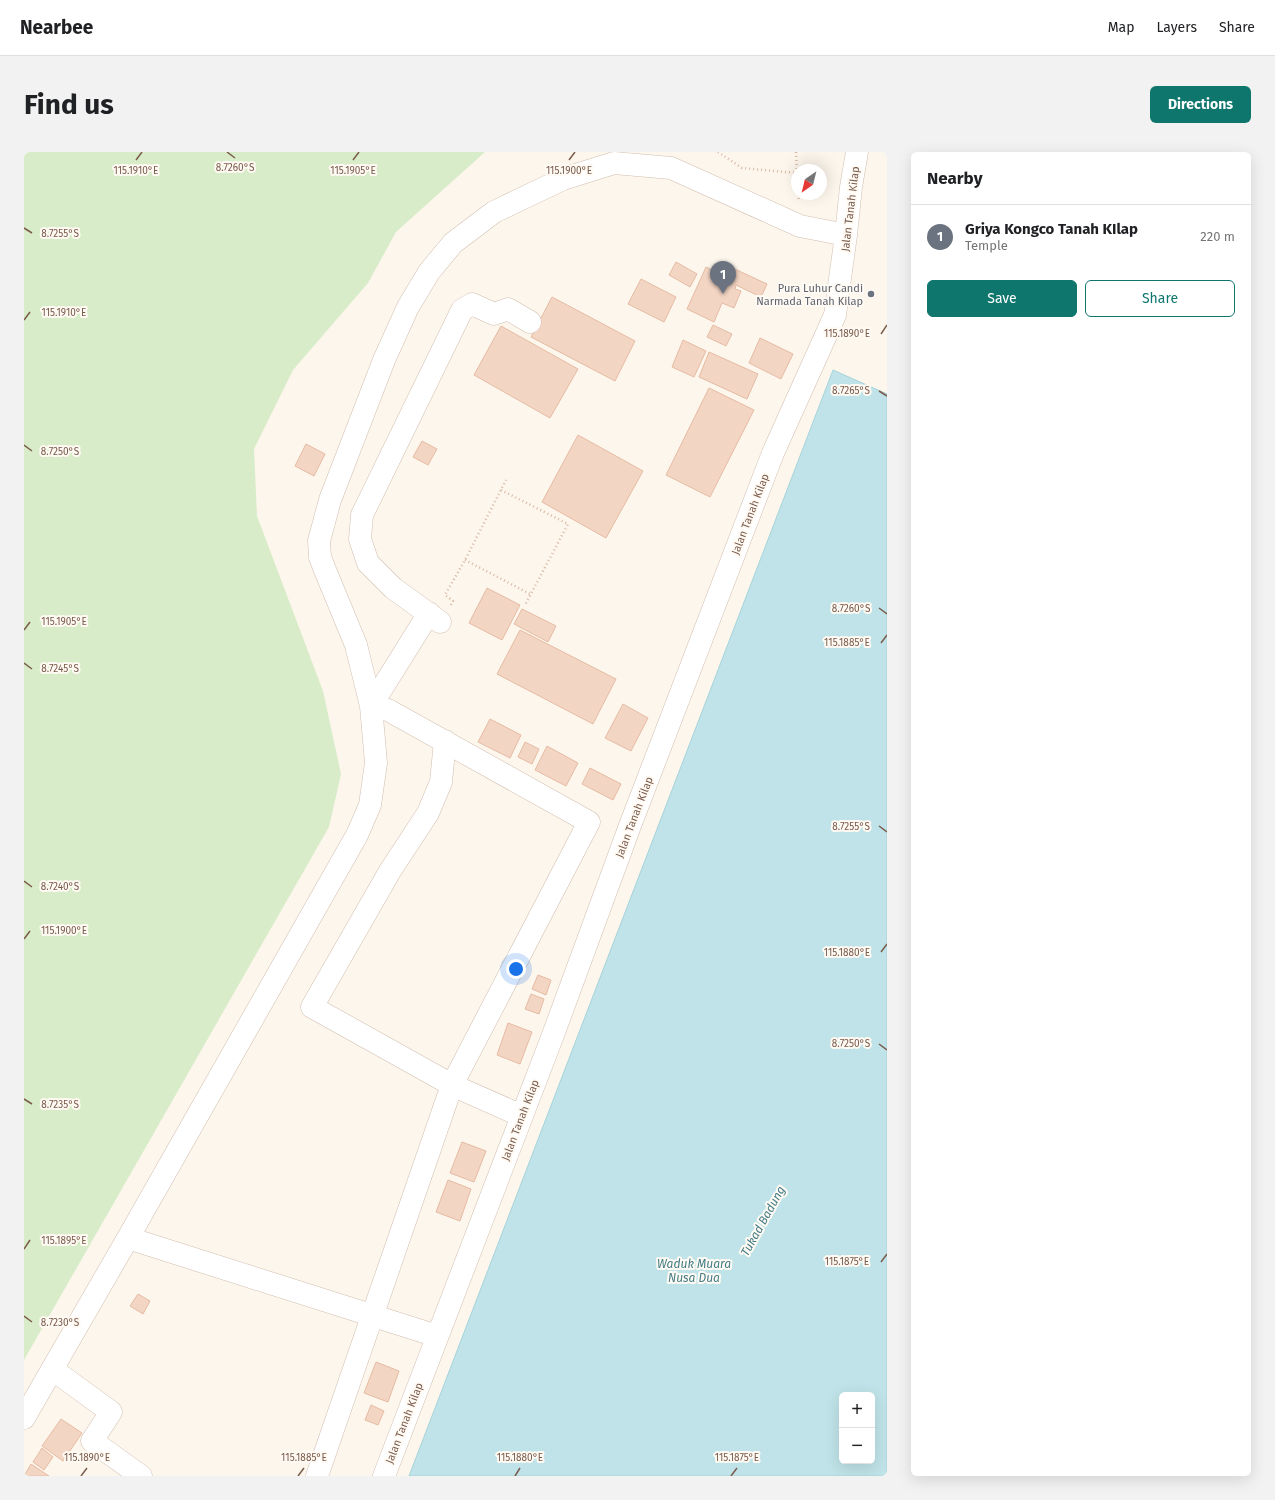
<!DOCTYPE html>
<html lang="en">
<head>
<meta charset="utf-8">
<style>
  body { margin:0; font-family:"Fira Sans",sans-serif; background:#f2f2f2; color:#202124 }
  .controls { position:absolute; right:12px; bottom:12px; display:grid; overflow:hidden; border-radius:6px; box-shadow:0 4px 16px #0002 }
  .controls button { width:36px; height:36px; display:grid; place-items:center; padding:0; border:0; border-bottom:1px solid #e0e0e0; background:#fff; color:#202124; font:20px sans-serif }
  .compass { position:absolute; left:767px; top:12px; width:36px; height:36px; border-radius:50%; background:#fff; box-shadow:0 4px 16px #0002; rotate:215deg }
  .you { position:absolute; left:492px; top:817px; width:14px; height:14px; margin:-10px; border:3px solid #fff; border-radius:50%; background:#1a73e8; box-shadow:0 0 0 6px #1a73e833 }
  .badge { display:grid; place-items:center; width:26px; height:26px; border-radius:50%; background:#0f766e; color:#fff; font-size:13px; font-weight:700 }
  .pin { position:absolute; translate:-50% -33px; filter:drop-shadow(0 1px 2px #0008) }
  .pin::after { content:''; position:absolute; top:21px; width:14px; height:12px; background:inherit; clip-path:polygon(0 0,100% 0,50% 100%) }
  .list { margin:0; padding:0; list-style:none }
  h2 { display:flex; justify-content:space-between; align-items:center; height:52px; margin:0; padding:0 16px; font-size:17px }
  h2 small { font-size:13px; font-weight:400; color:#757577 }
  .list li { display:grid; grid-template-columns:26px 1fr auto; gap:12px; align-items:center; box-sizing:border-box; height:64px; padding:0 16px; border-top:1px solid #e0e0e0 }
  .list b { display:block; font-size:15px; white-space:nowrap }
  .list p { margin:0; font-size:13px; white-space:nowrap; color:#757577 }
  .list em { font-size:13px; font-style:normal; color:#757577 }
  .actions { display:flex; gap:8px; padding:12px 16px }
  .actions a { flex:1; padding:9px 0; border:1px solid #0f766e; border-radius:6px; text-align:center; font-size:14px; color:#0f766e }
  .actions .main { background:#0f766e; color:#fff }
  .map { position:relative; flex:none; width:863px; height:1324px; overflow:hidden; border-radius:6px }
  header { display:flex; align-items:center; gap:24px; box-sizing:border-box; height:56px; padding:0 20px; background:#fff; border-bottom:1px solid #e0e0e0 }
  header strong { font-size:19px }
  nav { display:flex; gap:22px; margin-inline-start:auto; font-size:14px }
  .intro { display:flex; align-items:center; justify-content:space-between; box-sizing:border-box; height:96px; padding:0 24px }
  h1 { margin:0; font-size:28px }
  .button { padding:10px 18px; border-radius:6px; background:#0f766e; color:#fff; font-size:14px; font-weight:700 }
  main { display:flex; gap:24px; padding:0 24px }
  aside { flex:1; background:#fff; border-radius:6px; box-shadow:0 4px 16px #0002 }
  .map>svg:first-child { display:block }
  .green { fill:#d8ecc9 }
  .water { fill:#bfe3e8; stroke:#a5d3da; fill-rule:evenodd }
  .building { fill:#f3d5c3; stroke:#e6bba3 }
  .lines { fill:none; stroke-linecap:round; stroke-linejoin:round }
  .minor-casing { stroke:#d1beb0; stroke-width:23 }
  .path { stroke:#d9b8a5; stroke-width:2.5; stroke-dasharray:1 3; stroke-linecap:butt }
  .minor { stroke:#fff; stroke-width:22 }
  .ticks { fill:none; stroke:#7a5c4d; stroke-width:1.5 }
  .worship-dot { fill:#6b7280; stroke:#fffaf3; stroke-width:1.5 }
  .labels { text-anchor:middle; stroke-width:4; stroke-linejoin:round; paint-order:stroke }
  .street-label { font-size:11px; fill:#7a5c4d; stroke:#fffaf3 }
  .worship-label { font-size:11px; fill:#5b616d; stroke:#fffaf3; text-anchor:end }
  .water-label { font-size:12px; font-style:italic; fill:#437c86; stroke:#fffaf3 }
  .ticks-label { font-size:10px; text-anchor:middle; fill:#7a5c4d; stroke:#fffaf3; stroke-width:4; stroke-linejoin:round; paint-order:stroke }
</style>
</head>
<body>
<header>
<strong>Nearbee</strong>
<nav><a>Map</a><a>Layers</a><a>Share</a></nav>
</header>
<div class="intro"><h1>Find us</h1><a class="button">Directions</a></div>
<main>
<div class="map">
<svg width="863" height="1324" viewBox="0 0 863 1324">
  <rect width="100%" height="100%" fill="#fdf6ec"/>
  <path class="green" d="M0 0H461L372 80 344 131 269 218 230 297 233 364 299 539 317 622 305 675 0 1208Z"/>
  <path class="water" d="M809 218 863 242V1324H385ZM818 1243H848V1309H818Z"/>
  <path class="building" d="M652 110 673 122 666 135 645 123Z
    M700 112 743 132 737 145 712 133 711 137 717 139 710 156 698 151 690 170 663 157 682 115 696 122Z
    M617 127 652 145 640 170 604 152Z
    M528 145 611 189 591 229 507 185Z
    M689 173 708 182 702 194 683 185Z
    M477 174 554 217 526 266 450 223Z
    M736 186 769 202 757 227 725 211Z
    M659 188 682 199 670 225 648 215Z
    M685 200 734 222 723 247 675 225Z
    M685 236 730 258 686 345 642 323Z
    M554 283 619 319 582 386 518 350Z
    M398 289 413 297 404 313 389 305Z
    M282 292 301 302 290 324 271 314Z
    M463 436 496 453 478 488 445 471Z
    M498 457 532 474 524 490 490 472Z
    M496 478 592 527 569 572 473 522Z
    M599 552 624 566 607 599 581 586Z
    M466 567 497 583 486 606 454 590Z
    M501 590 515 597 508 612 494 605Z
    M523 594 554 611 542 634 511 618Z
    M566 616 597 632 589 648 558 632Z
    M514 823 527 828 522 843 508 837Z
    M507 842 520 847 515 862 501 857Z
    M484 871 508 880 496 912 473 903Z
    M438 990 462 999 450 1030 426 1021Z
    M424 1028 447 1037 436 1069 412 1060Z
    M114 1142 126 1149 119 1162 106 1154Z
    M352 1210 375 1219 364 1250 340 1241Z
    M347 1253 360 1259 354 1273 341 1268Z
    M37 1267 58 1281 39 1309 18 1294Z
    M18 1296 29 1305 20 1318 9 1310Z
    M7 1312 25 1324H0Z"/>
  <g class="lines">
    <g class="minor-casing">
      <path id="minor" d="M416 470 369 436 344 411 336 387 338 363 438 158 448 152 470 162 484 157 506 170
        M421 589 417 630 404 661 366 719 288 855 428 933 498 964
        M104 1086 413 1184
        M28 1217 87 1260 68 1289 117 1324
        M0 1266 104 1086 333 683 346 653 352 611 347 554 332 493 301 418 296 405 295 389 306 348 360 208 384 155 405 120 429 91 470 60 539 27 590 11 647 16 776 74 822 83
        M293 1324 428 933 565 670 364 558 347 554 405 461
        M360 1324 529 883 607 671 749 301 811 163 822 83 827 35 833 0"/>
    </g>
    <path class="path" d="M694 0 718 16 773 21
      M772 0 773 21
      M774 42 775 49
      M477 338 544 372 501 453
      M441 408 506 442
      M427 453 429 449 421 443 441 408 482 328"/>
    <use href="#minor" class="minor"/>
  </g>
  <path class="ticks" d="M203 0 211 6M112 8 118 0M329 8 335 0M545 8 551 0M0 76 8 81M0 168 6 160M857 182 863 173M855 239 863 244M0 293 8 299M855 456 863 462M0 478 6 470M857 491 863 483M0 511 8 517M855 674 863 680M0 729 8 735M0 787 6 779M857 800 863 792M855 892 863 898M0 947 8 952M0 1097 6 1088M857 1110 863 1102M0 1164 8 1170M57 1324 63 1316M274 1324 280 1316M491 1324 496 1316M707 1324 713 1316"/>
  <circle class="worship-dot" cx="847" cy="142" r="4"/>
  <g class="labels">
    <g class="street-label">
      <text transform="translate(826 57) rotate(-83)" y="4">Jalan Tanah Kilap</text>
      <text transform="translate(726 362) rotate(-69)" y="4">Jalan Tanah Kilap</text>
      <text transform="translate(610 665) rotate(-69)" y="4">Jalan Tanah Kilap</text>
      <text transform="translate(496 968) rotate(-69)" y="4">Jalan Tanah Kilap</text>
      <text transform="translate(380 1271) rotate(-69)" y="4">Jalan Tanah Kilap</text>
    </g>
    <g class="worship-label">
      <text x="839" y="140">Pura Luhur Candi<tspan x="839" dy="13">Narmada Tanah Kilap</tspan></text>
    </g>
    <g class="water-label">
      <text transform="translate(739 1069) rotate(-61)" y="4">Tukad Badung</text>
      <text x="670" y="1116">Waduk Muara<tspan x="670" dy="14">Nusa Dua</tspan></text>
    </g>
  </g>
  <g class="ticks-label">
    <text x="211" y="19">8.7260°S</text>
    <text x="112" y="22">115.1910°E</text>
    <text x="329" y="22">115.1905°E</text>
    <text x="545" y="22">115.1900°E</text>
    <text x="36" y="85">8.7255°S</text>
    <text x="40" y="164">115.1910°E</text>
    <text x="823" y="185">115.1890°E</text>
    <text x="827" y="242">8.7265°S</text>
    <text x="36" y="303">8.7250°S</text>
    <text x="827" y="460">8.7260°S</text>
    <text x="40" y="473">115.1905°E</text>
    <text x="823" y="494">115.1885°E</text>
    <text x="36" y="520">8.7245°S</text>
    <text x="827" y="678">8.7255°S</text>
    <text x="36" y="738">8.7240°S</text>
    <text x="40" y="782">115.1900°E</text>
    <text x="823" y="804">115.1880°E</text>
    <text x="827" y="895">8.7250°S</text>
    <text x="36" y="956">8.7235°S</text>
    <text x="40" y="1092">115.1895°E</text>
    <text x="823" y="1113">115.1875°E</text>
    <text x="36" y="1174">8.7230°S</text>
    <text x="63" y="1309">115.1890°E</text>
    <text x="280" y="1309">115.1885°E</text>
    <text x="496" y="1309">115.1880°E</text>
    <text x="713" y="1309">115.1875°E</text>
  </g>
</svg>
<div class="controls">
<button>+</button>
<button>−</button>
</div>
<svg class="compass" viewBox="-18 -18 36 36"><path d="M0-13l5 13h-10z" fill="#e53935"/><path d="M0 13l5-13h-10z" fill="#757577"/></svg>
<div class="you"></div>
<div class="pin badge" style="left:699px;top:142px;background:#6b7280">1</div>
</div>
<aside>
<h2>Nearby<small></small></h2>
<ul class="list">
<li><span class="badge" style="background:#6b7280">1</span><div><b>Griya Kongco Tanah KIlap</b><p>Temple</p></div><em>220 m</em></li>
</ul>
<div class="actions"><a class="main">Save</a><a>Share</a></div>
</aside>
</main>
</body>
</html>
